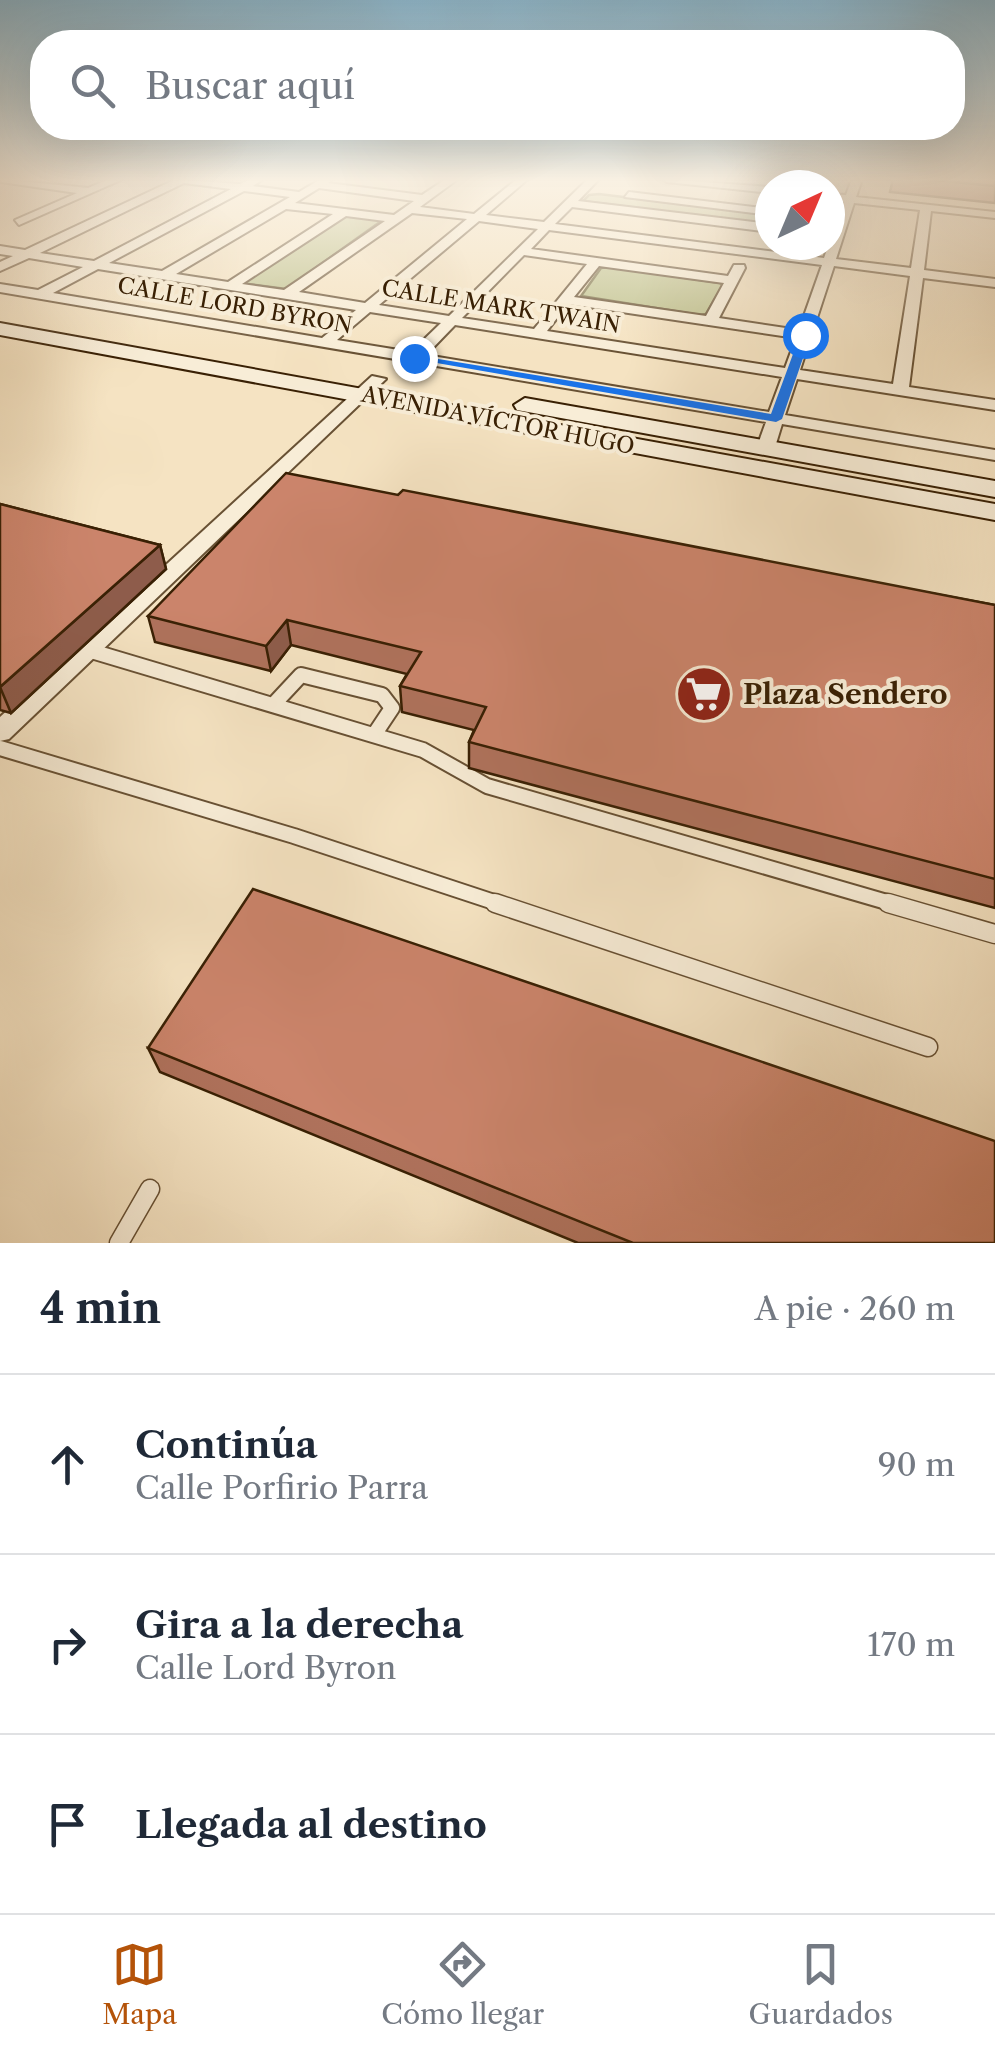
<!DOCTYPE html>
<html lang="es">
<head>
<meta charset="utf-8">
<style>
  body { margin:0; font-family:"Libre Caslon Text",serif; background:#f2f2f3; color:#1f2937 }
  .compass { position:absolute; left:755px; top:170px; width:90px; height:90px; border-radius:50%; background:#fff; box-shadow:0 10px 40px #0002; rotate:44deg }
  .stop { position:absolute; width:30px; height:30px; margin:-22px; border:8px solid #1a73e8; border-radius:50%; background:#fff }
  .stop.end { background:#1a73e8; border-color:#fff; box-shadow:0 2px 10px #0008 }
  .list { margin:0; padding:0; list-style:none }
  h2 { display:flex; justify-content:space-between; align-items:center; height:130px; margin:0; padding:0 40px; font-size:42px }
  h2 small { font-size:32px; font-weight:400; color:#747a83 }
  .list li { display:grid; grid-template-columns:65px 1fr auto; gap:30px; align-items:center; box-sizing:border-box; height:180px; padding:0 40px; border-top:2px solid #e0e1e3 }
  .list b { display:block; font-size:38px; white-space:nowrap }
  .list p { margin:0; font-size:32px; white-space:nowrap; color:#747a83 }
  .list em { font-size:32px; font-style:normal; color:#747a83 }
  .icon { flex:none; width:55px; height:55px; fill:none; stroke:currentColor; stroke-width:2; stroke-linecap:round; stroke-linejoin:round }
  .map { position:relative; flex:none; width:995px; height:1243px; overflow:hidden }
  .search { position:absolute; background:#fff; box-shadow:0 10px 40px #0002; left:30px; right:30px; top:30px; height:110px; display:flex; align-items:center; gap:25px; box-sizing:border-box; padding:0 35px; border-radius:40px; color:#747a83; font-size:38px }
  .sheet { height:670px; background:#fff }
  nav { display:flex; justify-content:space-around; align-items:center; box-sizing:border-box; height:140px; border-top:2px solid #e0e1e3; background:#fff; font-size:28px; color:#747a83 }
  nav a { display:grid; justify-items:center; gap:5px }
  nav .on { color:#b45309 }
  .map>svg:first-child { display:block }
  .green { fill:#c0c390; stroke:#7c724a; stroke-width:2.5 }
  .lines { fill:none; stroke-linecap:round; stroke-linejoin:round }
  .lane-far1-casing { stroke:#685134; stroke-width:18 }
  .lane-casing { stroke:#685134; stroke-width:21 }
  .street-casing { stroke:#685134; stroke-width:4 }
  .secondary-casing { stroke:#392004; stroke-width:4 }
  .lane-far1 { stroke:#f8edd7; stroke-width:14 }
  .lane { stroke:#f8edd7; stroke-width:18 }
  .street { fill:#f8edd7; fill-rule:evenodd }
  .secondary { fill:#f8edd7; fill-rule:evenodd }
  .wall { fill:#af725c; stroke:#392004; stroke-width:2.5 }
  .shaded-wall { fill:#8e5c4b; stroke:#392004; stroke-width:2.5 }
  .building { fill:#cb846b; stroke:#392004; stroke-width:2.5 }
  .route { fill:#1a73e8 }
  .labels { text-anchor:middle; stroke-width:8; stroke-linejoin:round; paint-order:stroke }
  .far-street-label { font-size:22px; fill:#392004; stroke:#f8edd7 }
  .poi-label { font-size:28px; font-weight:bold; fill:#392004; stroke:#f8edd7; text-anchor:start }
</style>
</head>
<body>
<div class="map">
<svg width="995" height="1243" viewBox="0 0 995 1243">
  <rect width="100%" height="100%" fill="#f5e3c2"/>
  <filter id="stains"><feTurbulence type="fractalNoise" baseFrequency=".002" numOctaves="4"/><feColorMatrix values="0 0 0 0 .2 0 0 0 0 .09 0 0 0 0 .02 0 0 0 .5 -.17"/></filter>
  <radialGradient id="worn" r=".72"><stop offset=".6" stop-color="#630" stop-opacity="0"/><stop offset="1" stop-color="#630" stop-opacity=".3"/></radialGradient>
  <path class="green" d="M599 194 770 215V225L583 201 589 195Z
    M346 214 384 219 286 289 241 283Z
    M610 267 720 283 723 285 706 314 700 315 581 296 601 268Z"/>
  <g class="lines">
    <g class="lane-far1-casing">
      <path id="lane-far1" d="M88 650 423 750 487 786 897 905
        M273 705 301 675 382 695 392 708 374 735
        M0 748 294 836 503 905"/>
    </g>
    <g class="lane-casing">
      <path id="lane" d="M495 903 928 1047
        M888 903 995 934
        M119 1243 150 1189"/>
    </g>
    <g class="street-casing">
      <path id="street" d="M0 179 88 188 109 179H123L19 225 15 220 77 193 1 182Z
        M170 179 240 184 250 179H263L253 186 299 192 321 179H333L328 183 422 195 446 179H458L420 207 474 214 517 179H528L486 215 544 222 588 179H599L578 201 770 224V232L572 207 555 224 824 258 844 202 830 200V194L846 195 852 179H862L856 197 995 212V218L931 211 924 270 995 279V287L923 278 909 387 995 400V410L797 379 785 415 995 450V460L782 424 775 447 766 452 757 447 766 422 0 292V284L38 290 83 267 29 258 0 271V262L13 256 0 254V246L25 250 172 181ZM184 183 231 189 94 261 40 253ZM319 188 414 201 394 215 295 203ZM244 191 290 197 162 271 109 263ZM854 203 920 210 911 268 836 259ZM286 209 333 214 228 282 176 274ZM412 213 467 219 365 303 299 292ZM346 216 385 221 284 290 242 284ZM479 221 538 229 449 316 379 305ZM549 230 822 265 799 330 719 318 745 268 744 265H734L728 276 531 249ZM524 255 587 264 534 329 462 318ZM599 266 724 283 706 316 574 297ZM834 266 910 276 893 384 800 370ZM98 269 356 310 322 338 53 293ZM568 304 796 338 785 368 547 331ZM370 312 441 323 411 352 337 340ZM455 325 782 377 769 412 426 355Z
        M662 179 770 187V193L667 182Z
        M629 192 770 209V215L625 197Z
        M372 376 386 379 9 739 0 741V717Z"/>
    </g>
    <g class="secondary-casing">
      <path id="secondary" d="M0 323 995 504V520L0 335Z
        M525 398 995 481V497L517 410 514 405Z"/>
    </g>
    <use href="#lane-far1" class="lane-far1"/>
    <use href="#lane" class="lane"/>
    <use href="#street" class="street"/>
    <use href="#secondary" class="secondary"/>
  </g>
  <path class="wall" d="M893 179H995V203L890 192Z
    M398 495 995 605V908L469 768V742L474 730 402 712 400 686 407 674 291 645 271 671 155 642 148 616Z
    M0 504 160 545 166 569 11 713 0 710Z
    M148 1048 995 1243H578L160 1072Z"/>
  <path class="shaded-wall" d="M160 545 166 569 11 713 0 687Z
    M287 620 291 645 271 671 266 646Z"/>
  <path class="building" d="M923 179H995V186Z
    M286 473 398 495 403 490 995 605V879L469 742 486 707 400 686 421 652 287 620 266 646 148 616Z
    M0 504 160 545 0 687Z
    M253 889 995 1141V1243H633L148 1048Z"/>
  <linearGradient id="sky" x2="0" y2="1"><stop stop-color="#8ab8d1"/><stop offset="0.51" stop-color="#faf2e4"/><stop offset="1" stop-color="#faf2e4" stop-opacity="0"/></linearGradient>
  <rect width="995" height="353" fill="url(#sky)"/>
  <path class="route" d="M805 332 811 335 782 419 776 422 408 358 414 355 771 414 800 335Z"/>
  <defs>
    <g id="supermarket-disc" transform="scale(2.875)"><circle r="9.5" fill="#8f2418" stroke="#f8edd7"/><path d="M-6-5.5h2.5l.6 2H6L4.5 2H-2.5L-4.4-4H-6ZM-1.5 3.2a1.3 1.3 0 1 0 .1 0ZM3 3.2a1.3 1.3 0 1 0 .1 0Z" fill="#fff"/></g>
  </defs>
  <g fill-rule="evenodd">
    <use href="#supermarket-disc" x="704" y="694"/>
  </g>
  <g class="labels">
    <g class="far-street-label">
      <text transform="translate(235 305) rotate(10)" y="8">CALLE LORD BYRON</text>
      <text transform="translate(501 306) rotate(9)" y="8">CALLE MARK TWAIN</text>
      <text transform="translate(498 420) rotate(11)" y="8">AVENIDA VÍCTOR HUGO</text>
    </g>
    <g class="poi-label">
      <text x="743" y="704">Plaza Sendero</text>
    </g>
  </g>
  <rect width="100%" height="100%" filter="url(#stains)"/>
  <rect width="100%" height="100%" fill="url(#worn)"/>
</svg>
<svg class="compass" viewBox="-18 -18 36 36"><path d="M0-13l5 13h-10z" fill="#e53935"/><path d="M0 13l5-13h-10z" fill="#747a83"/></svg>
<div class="stop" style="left:805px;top:335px"></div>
<div class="stop end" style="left:414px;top:358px"></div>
<div class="search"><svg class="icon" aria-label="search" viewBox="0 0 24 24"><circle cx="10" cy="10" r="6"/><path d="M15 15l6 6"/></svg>Buscar aquí</div>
</div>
<section class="sheet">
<h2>4 min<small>A pie · 260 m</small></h2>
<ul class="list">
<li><svg class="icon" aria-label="ahead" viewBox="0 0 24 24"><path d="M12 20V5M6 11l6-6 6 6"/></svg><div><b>Continúa</b><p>Calle Porfirio Parra</p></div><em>90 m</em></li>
<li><svg class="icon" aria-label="right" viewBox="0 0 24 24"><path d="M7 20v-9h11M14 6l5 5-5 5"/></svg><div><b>Gira a la derecha</b><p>Calle Lord Byron</p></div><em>170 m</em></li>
<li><svg class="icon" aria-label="arrive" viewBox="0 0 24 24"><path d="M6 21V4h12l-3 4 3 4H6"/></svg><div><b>Llegada al destino</b></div></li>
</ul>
</section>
<nav>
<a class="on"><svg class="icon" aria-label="map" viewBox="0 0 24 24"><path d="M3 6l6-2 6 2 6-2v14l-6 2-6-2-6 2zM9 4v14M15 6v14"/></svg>Mapa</a>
<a><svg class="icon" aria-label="directions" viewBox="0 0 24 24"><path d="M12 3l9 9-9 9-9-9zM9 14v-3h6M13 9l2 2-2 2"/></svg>Cómo llegar</a>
<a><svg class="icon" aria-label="saved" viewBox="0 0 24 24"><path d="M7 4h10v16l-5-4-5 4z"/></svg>Guardados</a>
</nav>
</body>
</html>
